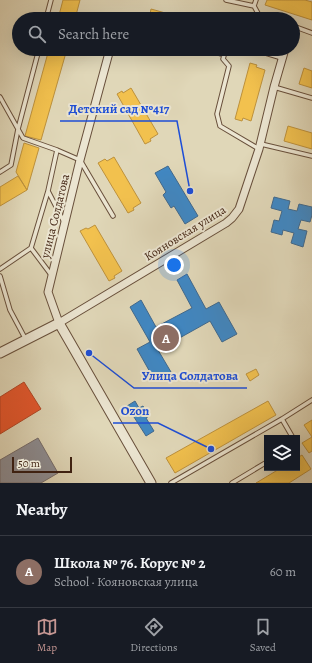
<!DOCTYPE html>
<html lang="en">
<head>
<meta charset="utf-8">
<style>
  body { margin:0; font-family:Alegreya,serif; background:#20242c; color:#f1f3f6 }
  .controls { position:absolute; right:12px; bottom:12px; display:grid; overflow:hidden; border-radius:0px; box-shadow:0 4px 16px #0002 }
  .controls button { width:36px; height:36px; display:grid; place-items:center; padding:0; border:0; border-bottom:1px solid #363941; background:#171b24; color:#f1f3f6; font:20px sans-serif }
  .scale { position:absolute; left:12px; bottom:10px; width:60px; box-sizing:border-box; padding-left:4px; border:2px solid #402211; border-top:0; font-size:11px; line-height:14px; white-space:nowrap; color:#402211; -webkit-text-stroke:3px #ebe5d1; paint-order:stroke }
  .you { position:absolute; left:174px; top:265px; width:14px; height:14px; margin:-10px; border:3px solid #fff; border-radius:50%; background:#1a73e8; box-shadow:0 0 0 6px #1a73e833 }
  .badge { display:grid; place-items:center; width:26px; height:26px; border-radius:50%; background:#c59692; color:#fff; font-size:13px; font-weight:700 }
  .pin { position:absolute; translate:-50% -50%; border:2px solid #fff; box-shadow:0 1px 4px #0006 }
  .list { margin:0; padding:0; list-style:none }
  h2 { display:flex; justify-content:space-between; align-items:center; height:52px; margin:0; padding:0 16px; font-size:17px }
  h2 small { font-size:13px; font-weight:400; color:#9ea1a6 }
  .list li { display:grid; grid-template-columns:26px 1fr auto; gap:12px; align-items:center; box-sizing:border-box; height:72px; padding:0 16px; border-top:1px solid #363941 }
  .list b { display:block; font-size:15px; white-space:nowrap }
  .list p { margin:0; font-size:13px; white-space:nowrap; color:#9ea1a6 }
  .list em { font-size:13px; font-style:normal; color:#9ea1a6 }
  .icon { flex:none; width:22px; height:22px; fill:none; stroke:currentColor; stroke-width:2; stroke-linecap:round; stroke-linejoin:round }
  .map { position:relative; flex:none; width:312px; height:483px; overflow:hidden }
  .search { position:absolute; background:#171b24; box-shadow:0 4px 16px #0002; left:12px; right:12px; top:12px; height:44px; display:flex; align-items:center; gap:10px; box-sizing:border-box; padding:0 14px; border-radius:22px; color:#9ea1a6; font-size:15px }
  .sheet { height:124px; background:#171b24 }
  nav { display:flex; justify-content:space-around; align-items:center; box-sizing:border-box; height:56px; border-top:1px solid #363941; background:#171b24; font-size:11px; color:#9ea1a6 }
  nav a { display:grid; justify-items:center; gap:2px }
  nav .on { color:#c59692 }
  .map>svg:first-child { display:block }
  .homes { fill:#f2c14e; stroke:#bd913c }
  .shops { fill:#e4572e; stroke:#b34725 }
  .schools { fill:#3f88c5; stroke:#3f698f }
  .industry { fill:#8d8d92; stroke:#766d6b }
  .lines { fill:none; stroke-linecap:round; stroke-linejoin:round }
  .service-casing { stroke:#684f3b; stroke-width:5.5 }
  .minor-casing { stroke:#684f3b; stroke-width:9 }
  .tertiary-casing { stroke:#684f3b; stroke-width:11 }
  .service { stroke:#ebe5d1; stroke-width:3.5 }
  .minor { stroke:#ebe5d1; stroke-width:7 }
  .tertiary { stroke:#ebe5d1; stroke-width:9 }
  .labels { text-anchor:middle; stroke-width:4; stroke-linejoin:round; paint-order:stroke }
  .street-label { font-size:12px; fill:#402211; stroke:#ebe5d1 }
  .leader { fill:none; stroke:#1d4ed8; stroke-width:1.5 }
  .callout-dot { fill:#1d4ed8; stroke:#ebe5d1; stroke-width:1.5 }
  .callout-label { font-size:13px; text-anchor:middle; font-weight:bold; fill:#1d4ed8; stroke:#ebe5d1; stroke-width:4; stroke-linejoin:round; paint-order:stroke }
</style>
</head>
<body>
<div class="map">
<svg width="312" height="483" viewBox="0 0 312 483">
  <rect width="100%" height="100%" fill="#e0d7b8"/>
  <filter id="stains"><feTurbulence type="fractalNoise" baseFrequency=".005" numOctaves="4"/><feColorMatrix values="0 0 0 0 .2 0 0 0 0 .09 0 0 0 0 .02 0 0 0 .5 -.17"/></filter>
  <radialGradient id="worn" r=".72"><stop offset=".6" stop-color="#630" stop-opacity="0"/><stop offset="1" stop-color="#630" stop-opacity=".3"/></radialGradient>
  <path class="homes" d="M63 0H80L75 19H58Z
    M267 0H305L312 2V20L265 5Z
    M151 9 187 19H149Z
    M49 49H67L41 140 25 136Z
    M250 63 257 65 256 67 265 70 251 121 243 118 242 121 235 119Z
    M304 68 312 71V88L299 84Z
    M131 88 158 134 150 139 151 141 145 144 117 94 122 91 123 93Z
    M288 126 312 133V149L284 141Z
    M24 143 39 148 27 190 16 172Z
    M114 157 141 203 133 208 134 210 128 213 98 163 105 159 107 161Z
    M18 176 27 190 0 206V187Z
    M95 225 122 271 114 276 115 278 109 281 80 231 86 228 88 229Z
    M256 369 259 375 250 381 246 374Z
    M268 401 276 415 175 473 166 458Z
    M312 420V451L309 453 302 443 312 437 304 425Z
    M302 455 311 469 289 483H256L281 468H297V458Z"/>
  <path class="shops" d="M293 36 298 38 295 47 293 46Z
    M24 382 41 409 0 434V397Z"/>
  <path class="schools" d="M168 166 198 216 185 224 174 206 171 208 163 195 166 192 155 173Z
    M274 197 290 201 288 209 297 211 299 204 312 207V215L310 222 301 220 298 229 307 231 303 247 291 243 294 233 283 230 282 235 271 232 274 220 279 221 282 211 271 208Z
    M187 274 206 309 219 302 237 334 222 342 210 321 158 350 171 372 155 381 137 349 150 342 130 307 141 300 156 327 192 308 177 280Z
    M135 401 139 408 143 406 149 416 146 418 154 431 146 436 127 406Z"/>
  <path class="industry" d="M38 438 58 473 41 483H0V460Z"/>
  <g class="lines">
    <g class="service-casing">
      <path id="service" d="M226 0 254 6 260 17 267 19
        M254 6 256 0
        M46 19 51 0
        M293 26 312 33
        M205 49 224 55
        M226 49 223 59 229 66 217 114 220 126 259 149
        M252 49 282 58
        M274 87 312 98
        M0 97 23 138 57 150 80 160 113 216
        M261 144 312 156
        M57 150 48 191 64 222
        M0 172 11 165 18 129 39 49
        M31 248 48 191
        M0 269 31 248 52 276
        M0 276 10 310 26 340
        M282 419 312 400
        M171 483 282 419 293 438
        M232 483 267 462"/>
    </g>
    <g class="minor-casing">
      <path id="minor" d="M110 49 80 160 48 292 59 323 226 223 232 218 239 209 259 149 274 87 285 49"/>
    </g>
    <g class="tertiary-casing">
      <path id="tertiary" d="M0 353 59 323 151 483"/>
    </g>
    <use href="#service" class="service"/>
    <use href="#minor" class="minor"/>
    <use href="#tertiary" class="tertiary"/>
  </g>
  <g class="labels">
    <g class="street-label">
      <text transform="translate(55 216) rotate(-76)" y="4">улица Солдатова</text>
      <text transform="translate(185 233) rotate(-32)" y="4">Кояновская улица</text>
    </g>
  </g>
  <path class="leader" d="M190 191L177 121H60M89 353L134 388H247M211 449L158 423H113"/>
  <g class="callout-dot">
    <circle cx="190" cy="191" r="4"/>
    <circle cx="89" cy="353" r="4"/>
    <circle cx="211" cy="449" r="4"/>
  </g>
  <g class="callout-label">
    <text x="119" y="113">Детский сад №417</text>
    <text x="190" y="380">Улица Солдатова</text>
    <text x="135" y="415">Ozon</text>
  </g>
  <rect width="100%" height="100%" filter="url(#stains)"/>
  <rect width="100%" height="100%" fill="url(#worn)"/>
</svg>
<div class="controls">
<button><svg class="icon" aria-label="layers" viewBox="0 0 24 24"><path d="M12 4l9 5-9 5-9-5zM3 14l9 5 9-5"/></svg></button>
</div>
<div class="scale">50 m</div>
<div class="you"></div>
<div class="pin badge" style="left:166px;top:338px;background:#8d6e63">A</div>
<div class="search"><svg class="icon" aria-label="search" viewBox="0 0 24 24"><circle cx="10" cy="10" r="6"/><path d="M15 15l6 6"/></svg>Search here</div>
</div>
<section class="sheet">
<h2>Nearby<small></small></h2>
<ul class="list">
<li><span class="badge" style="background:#8d6e63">A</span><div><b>Школа № 76. Корус № 2</b><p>School · Кояновская улица</p></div><em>60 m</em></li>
</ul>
</section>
<nav>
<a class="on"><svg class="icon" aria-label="map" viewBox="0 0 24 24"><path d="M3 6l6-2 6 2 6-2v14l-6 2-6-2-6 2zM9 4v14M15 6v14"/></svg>Map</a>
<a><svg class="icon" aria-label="directions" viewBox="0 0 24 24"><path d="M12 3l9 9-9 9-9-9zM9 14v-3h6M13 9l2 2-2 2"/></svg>Directions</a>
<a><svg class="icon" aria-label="saved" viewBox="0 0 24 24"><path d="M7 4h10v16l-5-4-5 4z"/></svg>Saved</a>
</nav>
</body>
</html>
